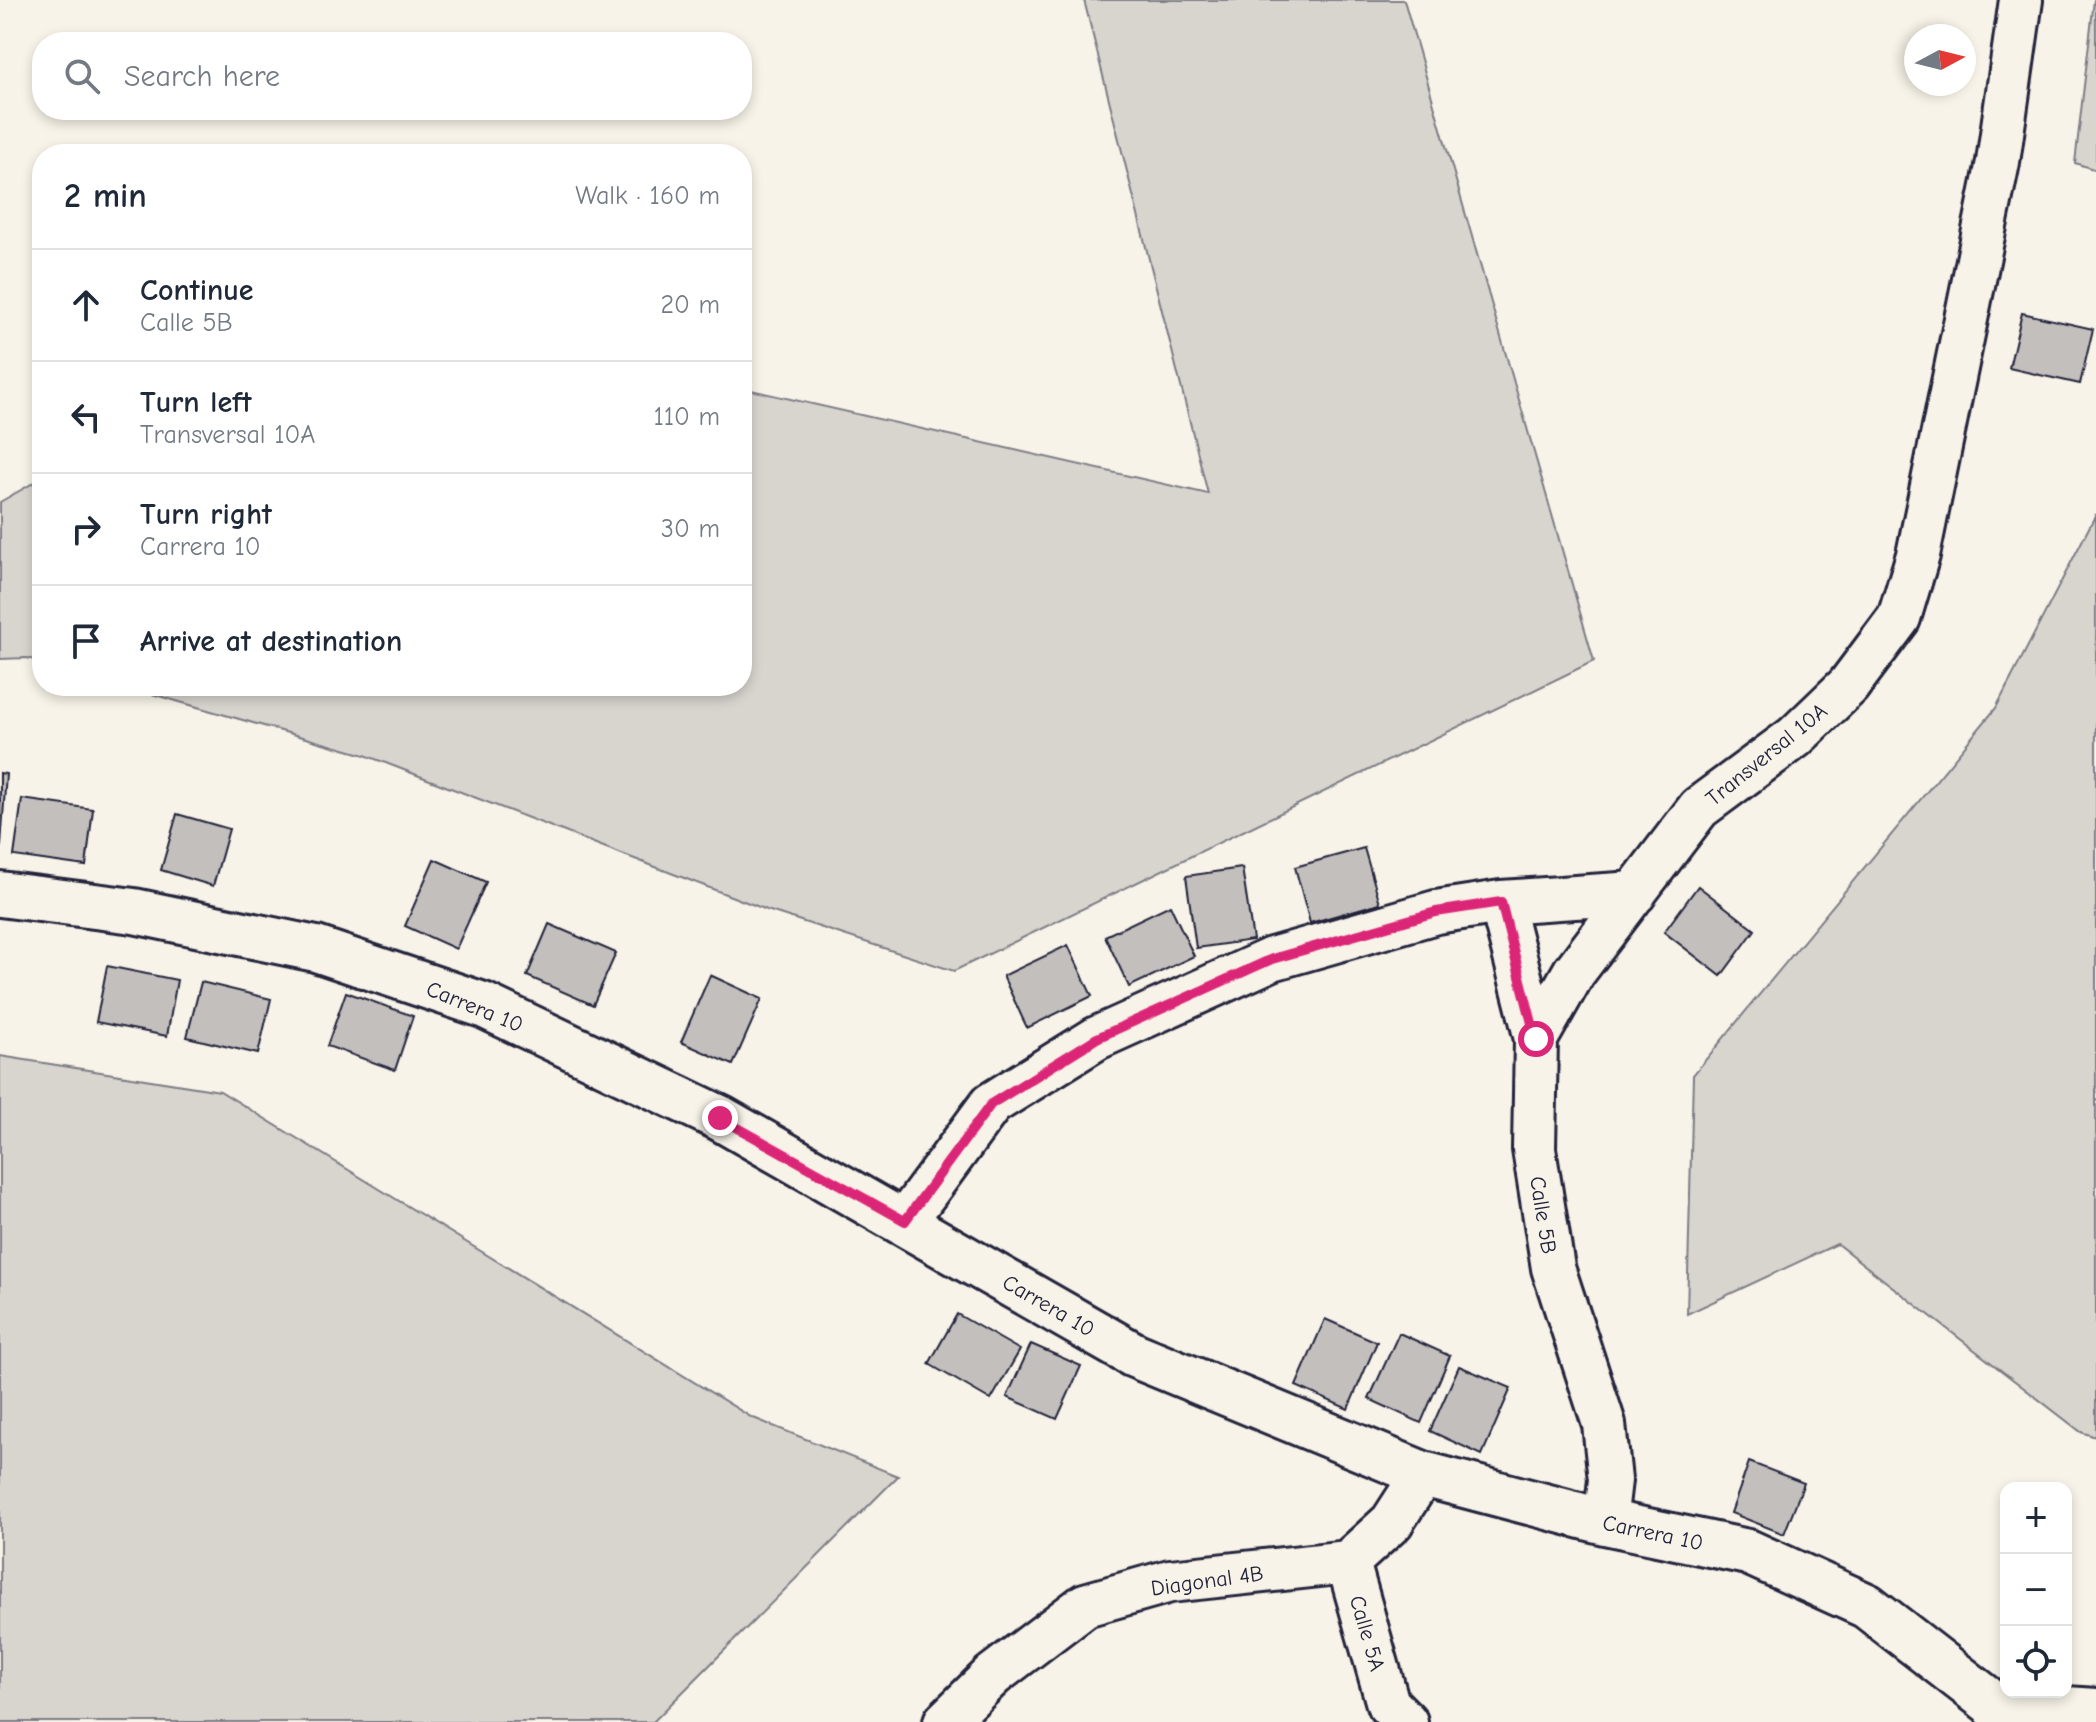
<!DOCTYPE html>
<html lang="en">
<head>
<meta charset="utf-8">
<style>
  body { margin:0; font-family:"Comic Neue",sans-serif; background:#f2f2f3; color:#1f2937 }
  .controls { position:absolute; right:24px; bottom:24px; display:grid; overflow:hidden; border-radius:16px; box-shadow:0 4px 12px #0003 }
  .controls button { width:72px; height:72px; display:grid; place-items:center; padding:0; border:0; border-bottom:2px solid #e0e1e3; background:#fff; color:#1f2937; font:40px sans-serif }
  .compass { position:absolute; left:1904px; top:24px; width:72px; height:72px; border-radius:50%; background:#fff; box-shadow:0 4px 12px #0003; rotate:83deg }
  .stop { position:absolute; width:24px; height:24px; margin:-18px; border:6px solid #db2777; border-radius:50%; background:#fff }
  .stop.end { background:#db2777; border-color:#fff; box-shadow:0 2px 8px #0008 }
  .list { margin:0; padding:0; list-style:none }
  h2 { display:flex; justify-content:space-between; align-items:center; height:104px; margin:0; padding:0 32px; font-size:34px }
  h2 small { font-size:26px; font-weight:400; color:#747a83 }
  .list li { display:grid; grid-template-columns:52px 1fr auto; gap:24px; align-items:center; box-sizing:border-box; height:112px; padding:0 32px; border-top:2px solid #e0e1e3 }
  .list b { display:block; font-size:30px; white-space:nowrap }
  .list p { margin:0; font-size:26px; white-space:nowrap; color:#747a83 }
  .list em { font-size:26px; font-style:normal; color:#747a83 }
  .icon { flex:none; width:44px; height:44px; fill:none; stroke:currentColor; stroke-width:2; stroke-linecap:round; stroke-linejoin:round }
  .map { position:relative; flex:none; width:2096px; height:1722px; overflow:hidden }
  .search { position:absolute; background:#fff; box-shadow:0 4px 12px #0003; left:32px; top:32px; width:720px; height:88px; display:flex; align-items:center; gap:20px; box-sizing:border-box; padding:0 28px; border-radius:32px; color:#747a83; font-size:30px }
  .panel { position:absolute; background:#fff; box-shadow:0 4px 12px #0003; left:32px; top:144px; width:720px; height:552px; border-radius:32px }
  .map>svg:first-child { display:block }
  .green { fill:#d8d5cf; stroke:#7d7c85; stroke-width:2 }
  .building { fill:#c2bfbd; stroke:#22223b; stroke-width:2 }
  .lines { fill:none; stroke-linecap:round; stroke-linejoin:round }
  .street-casing { stroke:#22223b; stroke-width:48 }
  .secondary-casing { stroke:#22223b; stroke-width:50 }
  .street { stroke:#f7f3e8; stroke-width:42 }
  .secondary { stroke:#f7f3e8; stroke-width:44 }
  .route { stroke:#db2777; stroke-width:10 }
  .labels { text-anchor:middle; stroke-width:6; stroke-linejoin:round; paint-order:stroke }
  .street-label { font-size:22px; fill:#22223b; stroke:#f7f3e8 }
</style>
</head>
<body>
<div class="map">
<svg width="2096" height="1722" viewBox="0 0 2096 1722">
  <rect width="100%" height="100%" fill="#f7f3e8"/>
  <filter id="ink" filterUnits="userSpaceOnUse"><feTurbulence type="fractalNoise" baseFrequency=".0125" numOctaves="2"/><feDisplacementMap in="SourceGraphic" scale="16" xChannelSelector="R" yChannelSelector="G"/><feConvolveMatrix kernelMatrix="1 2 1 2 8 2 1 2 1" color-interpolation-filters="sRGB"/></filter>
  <g filter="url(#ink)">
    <path class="green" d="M1084 0H1404L1594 661 954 971 767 910 365 755 124 686H742V388L1208 494Z
      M2094 0H2096V170L2075 163Z
      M42 478V662L27 658 0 659V502Z
      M2096 514V1437L2081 1432 1837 1244 1687 1314 1693 1075 1996 708Z
      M0 1056 220 1091 751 1417 898 1476 653 1722H0Z"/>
    <path class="building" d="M2022 313 2093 329 2080 384 2009 368Z
      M0 773 6 774 1 846H0Z
      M22 799 93 809 86 866 14 856Z
      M177 814 229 829 213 886 161 870Z
      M1364 848 1380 903 1310 923 1295 867Z
      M434 859 486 882 456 949 405 926Z
      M1242 868 1253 940 1196 948 1186 876Z
      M1698 886 1755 930 1721 976 1664 932Z
      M1170 905 1194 956 1129 987 1105 936Z
      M549 924 616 953 593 1005 527 976Z
      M1068 945 1092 996 1027 1028 1003 976Z
      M107 966 177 980 167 1036 96 1022Z
      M710 975 762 999 733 1065 681 1042Z
      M201 982 271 999 258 1054 187 1037Z
      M346 992 413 1016 395 1070 327 1046Z
      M957 1314 1020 1350 991 1400 929 1364Z
      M1325 1319 1377 1342 1348 1409 1296 1386Z
      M1399 1333 1450 1356 1421 1423 1369 1399Z
      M1031 1344 1081 1366 1057 1419 1007 1397Z
      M1459 1366 1511 1388 1482 1455 1430 1431Z
      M1749 1462 1804 1483 1784 1534 1731 1513Z"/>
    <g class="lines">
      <g class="street-casing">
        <path id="street" d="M1501 902 1536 1039 1534 1149 1553 1268 1604 1424 1610 1480 1605 1522
          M1536 1039 1574 972 1699 808 1795 737 1848 686 1899 618 1918 555 1998 162 2021 0
          M905 1221 991 1104 1097 1038 1272 959 1436 912 1501 902 1635 893
          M1348 1562 1388 1704 1406 1722
          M1992 1703 2096 1710
          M945 1722 993 1675 1085 1605 1170 1581 1348 1562 1392 1522 1423 1474"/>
      </g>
      <g class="secondary-casing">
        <path id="secondary" d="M0 894 134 911 316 949 483 1005 720 1118 1134 1355 1423 1474 1605 1522 1748 1552 1867 1606 1992 1703 2006 1722"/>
      </g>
      <use href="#street" class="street"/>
      <use href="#secondary" class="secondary"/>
    </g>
  </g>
  <g class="lines" filter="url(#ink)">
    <path class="route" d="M720 1118 905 1221 991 1104 1097 1038 1272 959 1436 912 1501 902 1536 1039"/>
  </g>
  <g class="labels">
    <g class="street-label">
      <text transform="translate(1766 754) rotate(-39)" y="8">Transversal 10A</text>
      <text transform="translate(475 1006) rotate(22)" y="8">Carrera 10</text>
      <text transform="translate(1544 1215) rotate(81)" y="8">Calle 5B</text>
      <text transform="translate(1049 1305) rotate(30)" y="8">Carrera 10</text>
      <text transform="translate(1653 1532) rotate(12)" y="8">Carrera 10</text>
      <text transform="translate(1207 1580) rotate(-8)" y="8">Diagonal 4B</text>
      <text transform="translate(1368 1633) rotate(74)" y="8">Calle 5A</text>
    </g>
  </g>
</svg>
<div class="controls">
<button>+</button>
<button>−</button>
<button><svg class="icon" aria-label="locate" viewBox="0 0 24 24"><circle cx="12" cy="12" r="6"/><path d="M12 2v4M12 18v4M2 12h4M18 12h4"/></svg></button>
</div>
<svg class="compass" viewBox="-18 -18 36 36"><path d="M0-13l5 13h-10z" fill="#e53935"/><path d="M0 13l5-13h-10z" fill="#747a83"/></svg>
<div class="stop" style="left:1536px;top:1039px"></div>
<div class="stop end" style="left:720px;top:1118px"></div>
<div class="search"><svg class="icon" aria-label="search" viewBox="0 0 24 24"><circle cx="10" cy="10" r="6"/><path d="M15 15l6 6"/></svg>Search here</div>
<section class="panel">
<h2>2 min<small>Walk · 160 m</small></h2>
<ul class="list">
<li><svg class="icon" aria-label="ahead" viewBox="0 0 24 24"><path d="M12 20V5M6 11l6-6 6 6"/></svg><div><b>Continue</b><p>Calle 5B</p></div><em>20 m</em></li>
<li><svg class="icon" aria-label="left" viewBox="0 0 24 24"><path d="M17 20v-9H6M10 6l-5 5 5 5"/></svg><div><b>Turn left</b><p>Transversal 10A</p></div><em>110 m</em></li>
<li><svg class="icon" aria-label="right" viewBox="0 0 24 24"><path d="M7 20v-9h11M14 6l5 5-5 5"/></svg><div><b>Turn right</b><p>Carrera 10</p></div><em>30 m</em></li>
<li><svg class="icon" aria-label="arrive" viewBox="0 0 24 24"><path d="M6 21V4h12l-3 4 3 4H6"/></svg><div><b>Arrive at destination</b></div></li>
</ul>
</section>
</div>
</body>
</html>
